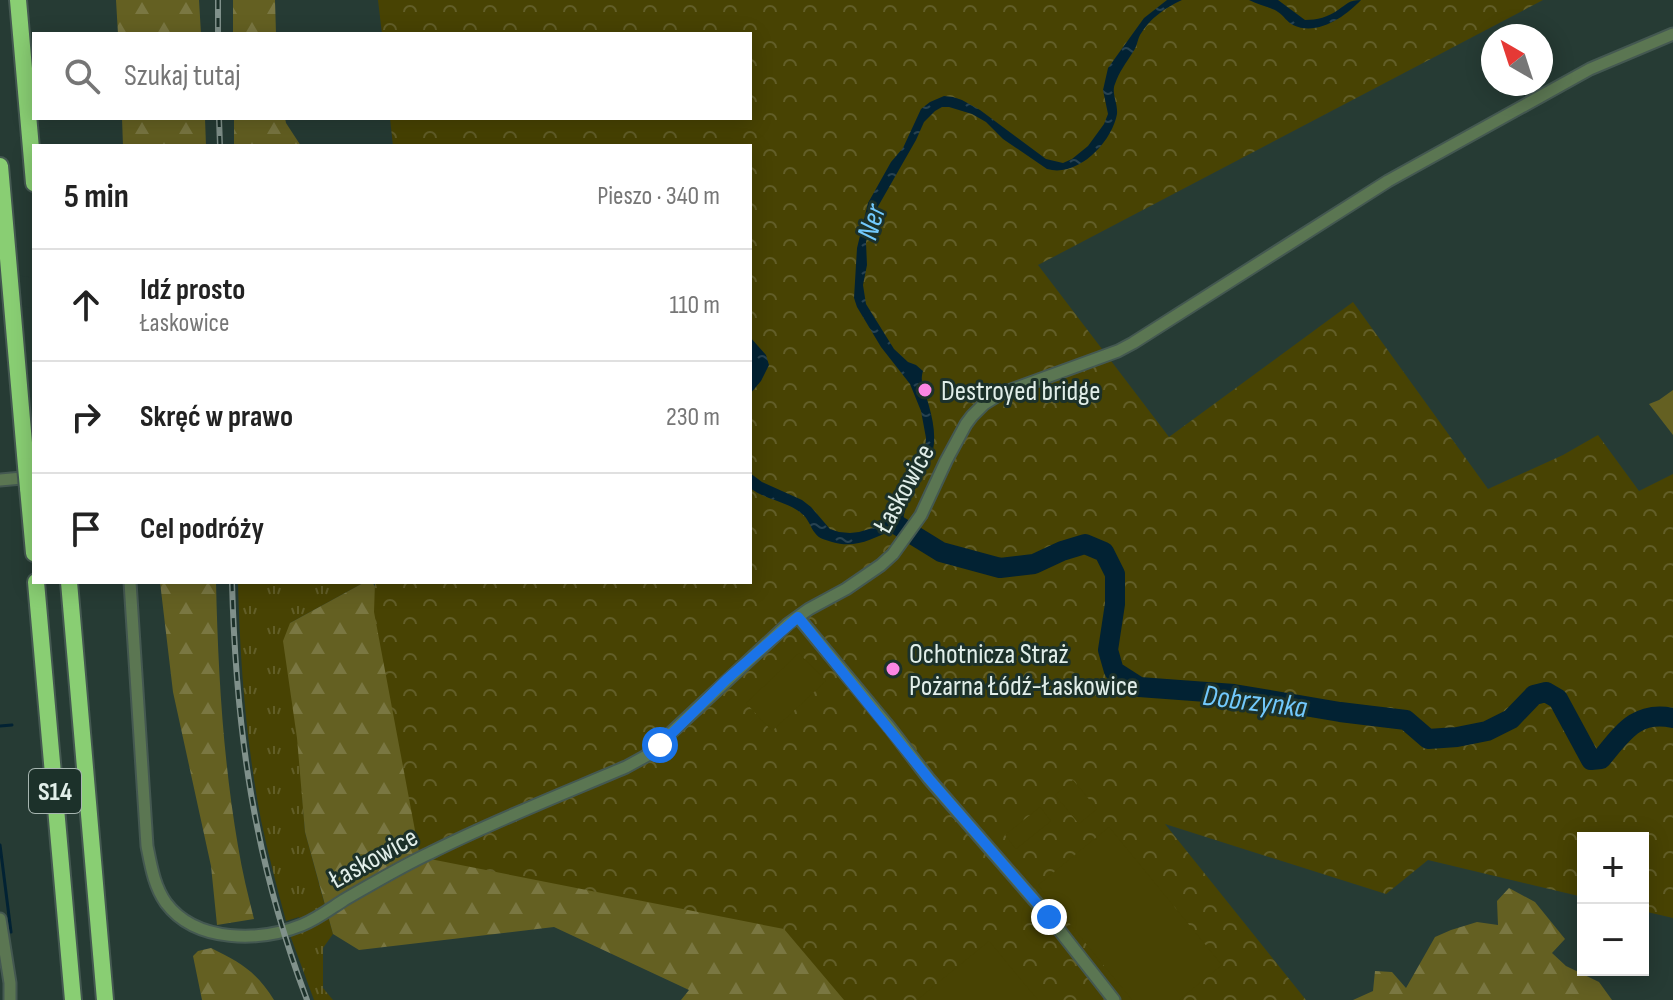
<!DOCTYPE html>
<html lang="pl">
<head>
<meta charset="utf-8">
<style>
  body { margin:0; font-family:"Sofia Sans Condensed",sans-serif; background:#f6f6f6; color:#222 }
  .controls { position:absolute; right:24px; bottom:24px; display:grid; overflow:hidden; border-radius:0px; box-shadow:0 4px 20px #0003 }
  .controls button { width:72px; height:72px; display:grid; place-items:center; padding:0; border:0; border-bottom:2px solid #e0e0e0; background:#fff; color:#222; font:40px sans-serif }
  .compass { position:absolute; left:1481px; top:24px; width:72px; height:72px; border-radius:50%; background:#fff; box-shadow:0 4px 20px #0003; rotate:321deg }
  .stop { position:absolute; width:24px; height:24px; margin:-18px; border:6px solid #1a73e8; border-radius:50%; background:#fff }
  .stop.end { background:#1a73e8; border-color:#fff; box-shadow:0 2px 8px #0008 }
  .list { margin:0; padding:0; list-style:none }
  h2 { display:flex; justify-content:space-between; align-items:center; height:104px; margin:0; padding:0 32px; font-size:34px }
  h2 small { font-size:26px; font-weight:400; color:#767676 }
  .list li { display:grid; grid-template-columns:52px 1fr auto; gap:24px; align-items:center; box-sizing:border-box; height:112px; padding:0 32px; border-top:2px solid #e0e0e0 }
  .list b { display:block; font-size:30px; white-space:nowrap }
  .list p { margin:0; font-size:26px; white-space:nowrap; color:#767676 }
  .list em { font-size:26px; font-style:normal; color:#767676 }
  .icon { flex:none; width:44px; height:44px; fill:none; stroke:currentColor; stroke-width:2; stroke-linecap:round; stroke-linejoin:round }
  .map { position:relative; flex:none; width:1673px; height:1000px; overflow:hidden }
  .search { position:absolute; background:#fff; box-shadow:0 4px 20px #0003; left:32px; top:32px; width:720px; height:88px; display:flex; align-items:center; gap:20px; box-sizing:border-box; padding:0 28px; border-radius:0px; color:#767676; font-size:30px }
  .panel { position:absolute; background:#fff; box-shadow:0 4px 20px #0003; left:32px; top:144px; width:720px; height:440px; border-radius:0px }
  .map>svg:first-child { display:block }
  .grass { fill:url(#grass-tufts) }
  .forest { fill:url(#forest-firs) }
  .park { fill:url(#park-crowns) }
  .pitch { fill:#484303 }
  .water { fill:url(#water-ripples) }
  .pier { fill:#263b34 }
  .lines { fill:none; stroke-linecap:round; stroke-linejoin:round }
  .stream { stroke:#022233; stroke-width:3 }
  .river { stroke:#022233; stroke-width:20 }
  .minor-casing { stroke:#445851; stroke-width:15 }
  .highway-casing { stroke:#445851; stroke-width:20 }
  .minor { stroke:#5b7652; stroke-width:11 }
  .highway { stroke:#89ce73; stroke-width:16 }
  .rail-casing { stroke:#80918b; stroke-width:6 }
  .rail { stroke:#1c312a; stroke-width:3; stroke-dasharray:9; stroke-linecap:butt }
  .highway-bridge-casing { stroke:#445851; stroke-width:20; stroke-linecap:butt }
  .highway-bridge { stroke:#89ce73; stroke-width:16 }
  .route { stroke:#1a73e8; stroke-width:10 }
  .poi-dot { fill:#fc86e3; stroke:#1c312a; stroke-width:3 }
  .labels { text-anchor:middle; stroke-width:6; stroke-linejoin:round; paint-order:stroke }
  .shield { fill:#1c312a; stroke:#a6b5b0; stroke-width:2 }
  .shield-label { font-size:26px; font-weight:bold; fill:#e1eee9 }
  .poi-label { font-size:28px; fill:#e1eee9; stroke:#1c312a; text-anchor:start }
  .street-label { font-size:28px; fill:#e1eee9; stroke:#1c312a }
  .water-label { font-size:30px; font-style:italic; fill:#72c9fd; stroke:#1c312a }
</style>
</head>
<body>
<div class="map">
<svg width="1673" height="1000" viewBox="0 0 1673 1000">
  <defs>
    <pattern id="grass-tufts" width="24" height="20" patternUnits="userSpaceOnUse" patternTransform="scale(2)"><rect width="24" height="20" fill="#484303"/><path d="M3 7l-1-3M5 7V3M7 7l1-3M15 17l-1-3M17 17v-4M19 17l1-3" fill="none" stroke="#625e28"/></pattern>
    <pattern id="forest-firs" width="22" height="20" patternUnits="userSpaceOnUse" patternTransform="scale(2)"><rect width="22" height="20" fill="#646022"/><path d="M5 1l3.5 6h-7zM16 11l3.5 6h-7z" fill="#7a7742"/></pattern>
    <pattern id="park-crowns" width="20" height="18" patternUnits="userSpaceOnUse" patternTransform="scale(2)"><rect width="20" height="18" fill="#484303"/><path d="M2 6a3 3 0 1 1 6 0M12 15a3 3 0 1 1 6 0" fill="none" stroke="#625e28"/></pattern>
    <pattern id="water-ripples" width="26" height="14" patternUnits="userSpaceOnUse" patternTransform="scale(2)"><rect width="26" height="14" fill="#022233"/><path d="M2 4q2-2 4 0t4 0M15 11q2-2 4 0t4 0" fill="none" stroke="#274251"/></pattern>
  </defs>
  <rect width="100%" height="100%" fill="#263b34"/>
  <path class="grass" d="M238 582H365L290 623 305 832 325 906 301 921 299 917 286 921C277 887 268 854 261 820 246 741 240 662 238 582Z
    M328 916 333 934 323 948V988L333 1000H314L290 935 307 929Z"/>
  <path class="forest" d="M116 0H199L201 34H118Z
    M233 0H275L276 34H233Z
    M122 118H205L206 146H123Z
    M234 118H285L286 123 301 146H234Z
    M1673 390V435L1649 404 1659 400Z
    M160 582H216C218 670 223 759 238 846 242 871 248 895 254 919L217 925 211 866 173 692Z
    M365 582H372L436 677 732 708 847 1000H681L689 990 554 927 359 950 333 934 305 832 297 738 283 641 290 623Z
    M1509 888 1535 902 1565 939 1552 953 1566 966 1599 982 1612 1000H1353L1373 991 1375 971 1392 972 1406 988 1435 937 1451 930 1477 922 1498 925 1497 901Z
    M211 948C240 962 257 972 274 1000H202L193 956 198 951Z"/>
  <path class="park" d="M378 0H1543L1038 265 1169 437 1353 302 1488 489 1563 455 1598 435 1639 491 1673 474V918L1643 911V838H1583V897L1428 860 1386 894 1165 824 1306 1000H844L784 929 420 857 374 612 375 582H750V146H393L390 118H750V34H382Z"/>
  <path class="pitch" d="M799 653 826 681 772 731 746 703Z
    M1073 780 1097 809 1079 824 1055 795Z
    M1040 807 1051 821 1016 849 1005 835Z
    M1109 827 1222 965 1179 1000H1132L1038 885Z
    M989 941 1038 1000H917Z"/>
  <path class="water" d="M1167 0H1182C1165 8 1150 18 1140 35 1137 41 1137 47 1133 52 1126 63 1119 72 1115 84 1111 93 1118 103 1117 114 1112 142 1078 178 1047 169L1003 139 986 122 972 114 949 107H942L935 111 924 122 916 140 876 210 868 234 866 242 867 265 863 285 866 304 894 349 908 362 916 365 923 371C919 384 926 393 929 406 933 420 936 436 933 450 929 474 902 501 903 524L909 529 904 536 892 530C872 539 855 549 832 542 826 540 819 539 815 533 810 527 809 519 801 513 786 501 766 500 750 488V473L762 482 802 500 811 507 830 529 839 532 850 533 859 532 883 525 892 519 895 510 909 489 920 464 925 451 926 438 921 411 910 384 881 347 857 307 854 298 857 248 868 203 891 162 903 148 921 109 930 102 944 96 953 97 962 100 980 110 1046 159 1063 163 1072 159 1088 146 1104 124 1108 114 1103 90 1108 68 1144 18Z
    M1249 0H1278L1305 20C1317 20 1328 17 1338 10 1347 4 1349 0 1361 0 1346 16 1317 37 1293 25 1287 22 1284 16 1278 12 1271 7 1258 5 1249 0Z
    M750 337 766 355 769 365 761 381 750 394Z"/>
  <path class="pier" d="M0 272 34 278V308L0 303Z"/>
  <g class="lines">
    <path class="stream" d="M0 726 12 725
      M0 845 11 932"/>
    <path class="river" d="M894 523 941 552 1000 568 1034 564 1062 551 1085 544 1104 552 1115 574V604L1108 650 1114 671 1139 687 1234 694 1340 712 1406 720 1428 739 1457 737 1487 731 1511 719 1534 695 1546 692 1558 699 1591 760 1601 759C1622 734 1636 710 1673 718"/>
    <g class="minor-casing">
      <path id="minor" d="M0 480 33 477
        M130 582 147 846C151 866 154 886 166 903 196 943 260 942 302 925 317 919 330 909 344 900 372 884 400 867 430 853 494 821 560 795 626 767L646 756 788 624 809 609 846 589 881 565 893 554 921 515 946 461 966 424 972 416 984 404 1000 394 1118 351 1133 343 1388 181 1590 69 1673 34
        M798 617 890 728 929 779 1049 917 1114 1000
        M0 919 10 983V1000"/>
    </g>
    <g class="highway-casing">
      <path id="highway" d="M18 0 34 183
        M0 166 26 466
        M28 488 34 553
        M36 582 73 1000
        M69 582 105 1000"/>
    </g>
    <use href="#minor" class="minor"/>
    <use href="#highway" class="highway"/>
    <g class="rail-casing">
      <path id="rail" d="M218 0V34
        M219 118 220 146
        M232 582C236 731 254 860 307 1000"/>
    </g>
    <use href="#rail" class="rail"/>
    <g class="highway-bridge-casing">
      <path id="highway-bridge" d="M26 466 28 488"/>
    </g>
    <use href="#highway-bridge" class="highway-bridge"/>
  </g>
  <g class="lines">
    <path class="route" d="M660 745 727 679 798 617 929 779 1049 917"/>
  </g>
  <g class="poi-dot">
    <circle cx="925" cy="390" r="8"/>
    <circle cx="893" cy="669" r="8"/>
  </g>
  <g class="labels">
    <rect class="shield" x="29" y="769" width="52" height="44" rx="6"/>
    <g class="shield-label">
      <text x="55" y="800">S14</text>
    </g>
    <g class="poi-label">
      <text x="941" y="400">Destroyed bridge</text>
      <text x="909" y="663">Ochotnicza Straż<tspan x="909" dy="32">Pożarna Łódź-Łaskowice</tspan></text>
    </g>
    <g class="street-label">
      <text transform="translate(903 488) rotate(-61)" y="10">Łaskowice</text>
      <text transform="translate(373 857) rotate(-29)" y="10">Łaskowice</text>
    </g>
    <g class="water-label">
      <text transform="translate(871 222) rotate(-73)" y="10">Ner</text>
      <text transform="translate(1255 701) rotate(7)" y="10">Dobrzynka</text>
    </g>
  </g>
</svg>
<div class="controls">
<button>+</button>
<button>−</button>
</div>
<svg class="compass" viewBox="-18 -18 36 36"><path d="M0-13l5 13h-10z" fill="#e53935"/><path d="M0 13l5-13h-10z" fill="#767676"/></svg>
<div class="stop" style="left:660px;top:745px"></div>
<div class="stop end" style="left:1049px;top:917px"></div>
<div class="search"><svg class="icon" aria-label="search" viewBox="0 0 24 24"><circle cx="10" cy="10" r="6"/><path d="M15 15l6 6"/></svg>Szukaj tutaj</div>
<section class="panel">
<h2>5 min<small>Pieszo · 340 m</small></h2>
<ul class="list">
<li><svg class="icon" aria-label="ahead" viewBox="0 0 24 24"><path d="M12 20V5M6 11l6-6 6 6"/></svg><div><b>Idź prosto</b><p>Łaskowice</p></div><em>110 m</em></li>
<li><svg class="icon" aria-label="right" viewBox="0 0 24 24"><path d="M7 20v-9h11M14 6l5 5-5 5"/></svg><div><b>Skręć w prawo</b></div><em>230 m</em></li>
<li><svg class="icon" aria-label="arrive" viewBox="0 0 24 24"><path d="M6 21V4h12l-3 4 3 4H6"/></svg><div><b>Cel podróży</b></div></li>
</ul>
</section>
</div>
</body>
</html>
